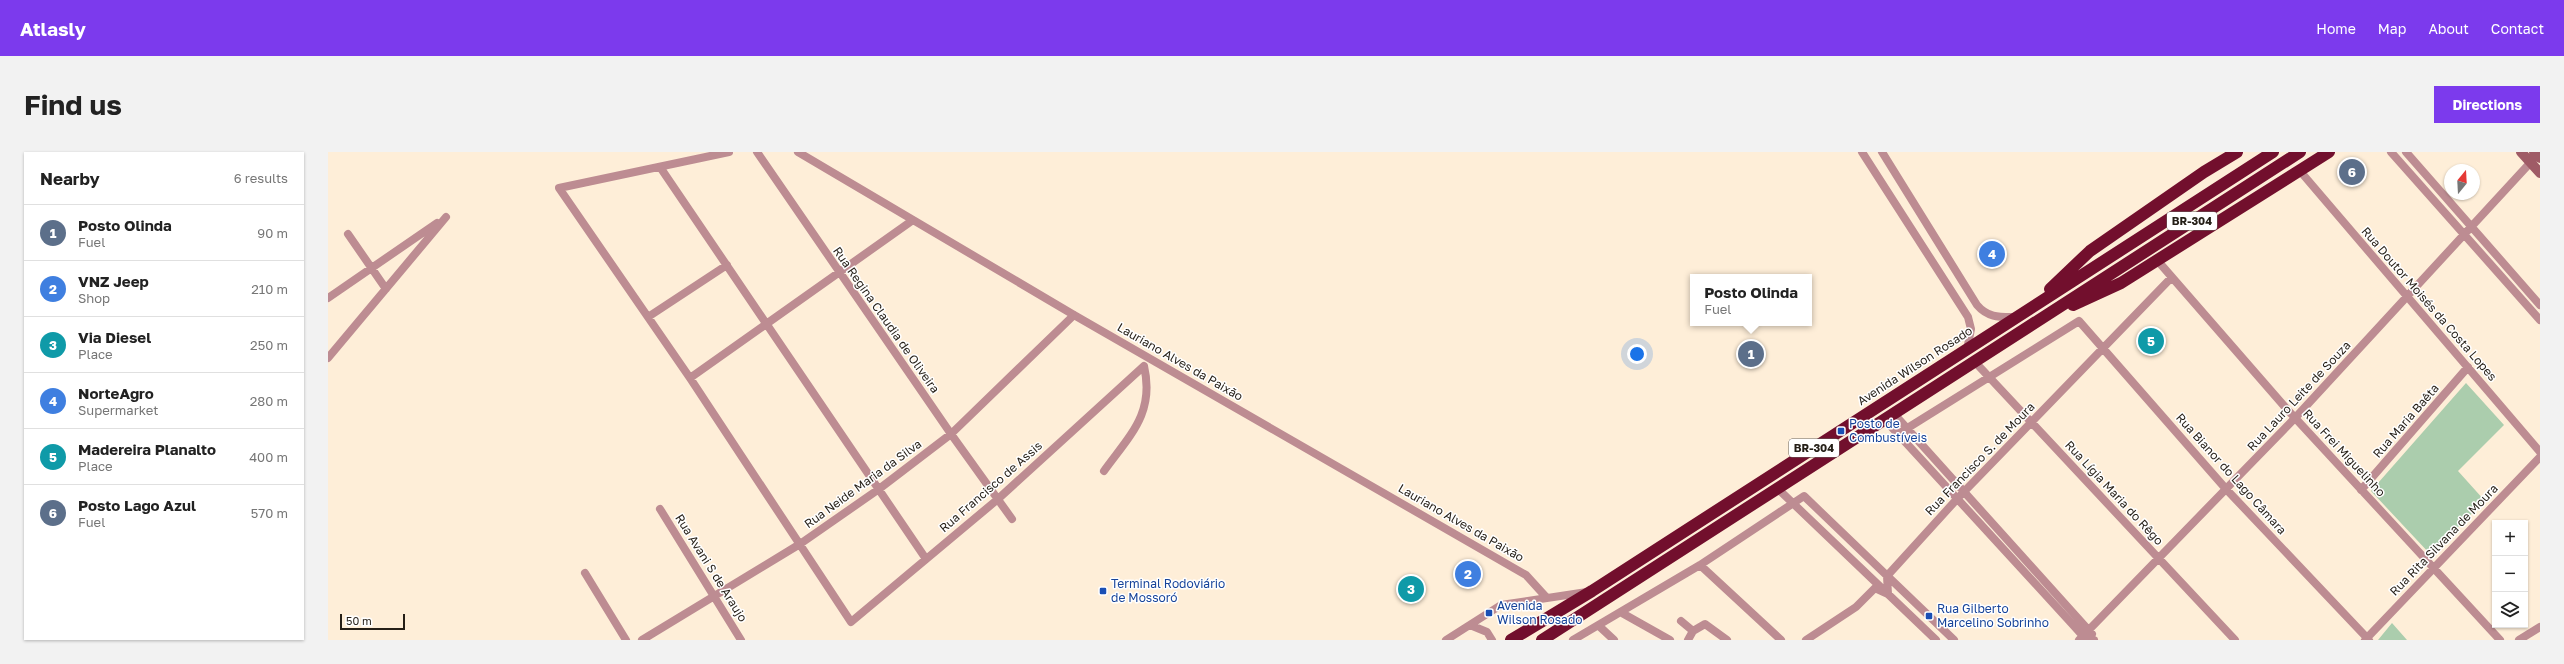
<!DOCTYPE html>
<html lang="en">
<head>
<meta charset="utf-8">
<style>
  body { margin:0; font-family:"Golos Text",sans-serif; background:#f2f2f2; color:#222 }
  .controls { position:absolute; right:12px; bottom:12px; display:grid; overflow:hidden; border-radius:0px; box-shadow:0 1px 3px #0004 }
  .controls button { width:36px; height:36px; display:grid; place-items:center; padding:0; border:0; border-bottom:1px solid #e0e0e0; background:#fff; color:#222; font:20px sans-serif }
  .compass { position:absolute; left:2116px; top:12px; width:36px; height:36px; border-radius:50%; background:#fff; box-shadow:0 1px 3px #0004; rotate:18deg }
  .scale { position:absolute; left:12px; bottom:10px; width:65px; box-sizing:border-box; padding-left:4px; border:2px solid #251f17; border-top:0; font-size:11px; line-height:14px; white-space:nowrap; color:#251f17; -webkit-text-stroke:3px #fff; paint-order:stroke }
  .you { position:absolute; left:1309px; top:202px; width:14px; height:14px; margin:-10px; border:3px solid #fff; border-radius:50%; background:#1a73e8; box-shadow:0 0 0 6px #1a73e833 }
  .badge { display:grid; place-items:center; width:26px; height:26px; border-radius:50%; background:#7c3aed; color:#fff; font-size:13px; font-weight:700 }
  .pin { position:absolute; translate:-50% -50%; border:2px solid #fff; box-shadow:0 1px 4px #0006 }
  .popup { position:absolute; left:1362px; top:122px; width:122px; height:52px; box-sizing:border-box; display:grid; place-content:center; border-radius:0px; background:#fff; filter:drop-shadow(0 1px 3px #0005); font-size:13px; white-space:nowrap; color:#767676 }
  .popup b { font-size:15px; color:#222 }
  .popup::after { content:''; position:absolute; left:50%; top:100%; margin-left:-8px; border:8px solid transparent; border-top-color:#fff }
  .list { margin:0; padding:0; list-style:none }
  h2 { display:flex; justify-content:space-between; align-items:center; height:52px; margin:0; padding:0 16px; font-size:17px }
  h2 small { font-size:13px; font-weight:400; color:#767676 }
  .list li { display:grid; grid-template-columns:26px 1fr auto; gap:12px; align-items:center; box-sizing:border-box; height:56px; padding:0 16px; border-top:1px solid #e0e0e0 }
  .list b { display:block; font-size:15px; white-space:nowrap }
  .list p { margin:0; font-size:13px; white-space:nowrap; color:#767676 }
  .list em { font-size:13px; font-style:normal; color:#767676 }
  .icon { flex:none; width:22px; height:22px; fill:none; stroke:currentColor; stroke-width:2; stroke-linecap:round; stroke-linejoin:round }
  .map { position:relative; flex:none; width:2212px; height:488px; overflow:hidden; border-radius:0px }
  header { display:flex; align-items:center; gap:24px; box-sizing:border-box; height:56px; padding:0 20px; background:#7c3aed; color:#fff }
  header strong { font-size:19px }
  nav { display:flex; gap:22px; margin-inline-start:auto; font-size:14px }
  .intro { display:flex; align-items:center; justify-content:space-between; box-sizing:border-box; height:96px; padding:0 24px }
  h1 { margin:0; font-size:28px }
  .button { padding:10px 18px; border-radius:0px; background:#7c3aed; color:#fff; font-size:14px; font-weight:700 }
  main { display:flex; gap:24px; padding:0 24px }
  aside { flex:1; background:#fff; border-radius:0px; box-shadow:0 1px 3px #0004 }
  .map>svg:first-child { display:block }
  .green { fill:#abcdad }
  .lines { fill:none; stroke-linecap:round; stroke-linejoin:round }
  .street { stroke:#bd8c92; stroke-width:8 }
  .secondary { stroke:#9f5b66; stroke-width:10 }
  .highway { stroke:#720f2d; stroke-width:12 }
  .transit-dot { fill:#1a4fb4; stroke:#fff; stroke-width:1.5 }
  .labels { text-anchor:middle; stroke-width:3; stroke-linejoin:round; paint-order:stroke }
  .shield { fill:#fff; stroke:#66625d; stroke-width:1 }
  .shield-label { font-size:11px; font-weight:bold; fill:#251f17 }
  .street-label { font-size:12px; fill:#251f17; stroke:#fff }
  .transit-label { font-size:12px; fill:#164399; stroke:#fff; text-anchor:start }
</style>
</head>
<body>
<header>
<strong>Atlasly</strong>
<nav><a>Home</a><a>Map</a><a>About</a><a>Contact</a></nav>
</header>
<div class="intro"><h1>Find us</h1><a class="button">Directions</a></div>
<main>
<aside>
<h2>Nearby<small>6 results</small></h2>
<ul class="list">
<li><span class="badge" style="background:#5c6f8a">1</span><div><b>Posto Olinda</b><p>Fuel</p></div><em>90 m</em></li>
<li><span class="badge" style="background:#3f7fe0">2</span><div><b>VNZ Jeep</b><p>Shop</p></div><em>210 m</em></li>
<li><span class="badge" style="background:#0f9aa8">3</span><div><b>Via Diesel</b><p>Place</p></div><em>250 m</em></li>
<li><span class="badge" style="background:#3f7fe0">4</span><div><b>NorteAgro</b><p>Supermarket</p></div><em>280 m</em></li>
<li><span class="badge" style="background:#0f9aa8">5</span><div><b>Madereira Planalto</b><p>Place</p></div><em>400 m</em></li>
<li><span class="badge" style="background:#5c6f8a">6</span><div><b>Posto Lago Azul</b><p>Fuel</p></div><em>570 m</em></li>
</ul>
</aside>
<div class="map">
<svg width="2212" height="488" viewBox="0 0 2212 488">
  <rect width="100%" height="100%" fill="#feeed8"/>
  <path class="green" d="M2138 231 2176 273 2130 319 2157 349 2102 402 2043 339Z
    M2064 471 2079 488H2050Z"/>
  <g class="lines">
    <path class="street" d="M401 0 231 36 362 226 523 470 670 347 816 214C827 261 802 283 776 319
      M429 0 623 282 684 367
      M470 0 746 163 1198 423 1218 445
      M1534 0 1640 165 1643 177 1639 198
      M1554 0 1649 153C1660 166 1672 165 1687 165
      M2063 0 2212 168
      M2078 0 2212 153
      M332 15 598 407
      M1972 19 2212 300
      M20 82 58 137
      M1829 108 1957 255 2172 488
      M0 146 109 71
      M320 165 399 113
      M0 206 118 65
      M1647 210 1907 488
      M362 226 585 68
      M1567 263 1764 482
      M1558 269 1746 474 1755 484 1766 488
      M1570 282 1751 169 1898 337 2041 488
      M1450 337 1608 488
      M2033 338 2140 215
      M332 357 413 488
      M1372 413 1453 488
      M257 421 298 488
      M1294 461 1342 488
      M1353 469 1365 479
      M1142 473 1159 480 1164 488
      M1271 474 1286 488
      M314 488 472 392 551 337 623 282 746 163
      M1118 488 1173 453 1259 440
      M1245 488 1372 413 1476 344 1626 488
      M1360 488 1365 479 1377 472 1399 488
      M1478 488 1528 455 1547 436 1560 442 1559 424 1629 347 1844 125
      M1751 488 1967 266 2202 11
      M2037 488 2212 305
      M2191 488 2212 475"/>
    <path class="secondary" d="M2193 0 2212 21
      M2206 0 2212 6"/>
    <path class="highway" d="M1722 137 1762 99 1876 20 1909 0
      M1745 153 1793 131 2001 0
      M1183 488 1264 439 1945 0
      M1214 488 1972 0"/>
  </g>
  <g class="transit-dot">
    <rect x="1509" y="275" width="8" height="8" rx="2"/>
    <rect x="771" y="435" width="8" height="8" rx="2"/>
    <rect x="1157" y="457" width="8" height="8" rx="2"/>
    <rect x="1597" y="460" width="8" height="8" rx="2"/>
  </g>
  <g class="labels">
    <g class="shield">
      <rect x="1839" y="60" width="50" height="18" rx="3"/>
      <rect x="1461" y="287" width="50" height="18" rx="3"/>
    </g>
    <g class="shield-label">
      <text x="1864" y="73">BR-304</text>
      <text x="1486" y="300">BR-304</text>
    </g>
    <g class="street-label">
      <text transform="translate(2101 152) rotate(49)" y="4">Rua Doutor Moisés da Costa Lopes</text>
      <text transform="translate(558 168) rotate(55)" y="4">Rua Regina Claudia de Oliveira</text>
      <text transform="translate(852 210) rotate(30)" y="4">Lauriano Alves da Paixão</text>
      <text transform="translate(1587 214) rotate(-33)" y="4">Avenida Wilson Rosado</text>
      <text transform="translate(1971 244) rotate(-47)" y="4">Rua Lauro Leite de Souza</text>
      <text transform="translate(2078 269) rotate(-49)" y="4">Rua Maria Baêta</text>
      <text transform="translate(2016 301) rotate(47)" y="4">Rua Frei Miguelinho</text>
      <text transform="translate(1652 307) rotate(-46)" y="4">Rua Francisco S. de Moura</text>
      <text transform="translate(1903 322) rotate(48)" y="4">Rua Bianor do Lago Câmara</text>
      <text transform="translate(535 332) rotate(-36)" y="4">Rua Neide Maria da Silva</text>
      <text transform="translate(663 335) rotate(-41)" y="4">Rua Francisco de Assis</text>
      <text transform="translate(1786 341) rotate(47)" y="4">Rua Lígia Maria do Rêgo</text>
      <text transform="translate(1133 371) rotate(30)" y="4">Lauriano Alves da Paixão</text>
      <text transform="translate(2116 388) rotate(-46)" y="4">Rua Rita Silvana de Moura</text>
      <text transform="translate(383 416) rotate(58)" y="4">Rua Avani S de Araujo</text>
    </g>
    <g class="transit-label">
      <text x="1521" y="276">Posto de<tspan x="1521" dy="14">Combustíveis</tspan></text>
      <text x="783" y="436">Terminal Rodoviário<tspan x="783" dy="14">de Mossoró</tspan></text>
      <text x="1169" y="458">Avenida<tspan x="1169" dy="14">Wilson Rosado</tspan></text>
      <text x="1609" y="461">Rua Gilberto<tspan x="1609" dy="14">Marcelino Sobrinho</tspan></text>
    </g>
  </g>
</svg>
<div class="controls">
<button>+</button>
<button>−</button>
<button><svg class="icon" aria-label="layers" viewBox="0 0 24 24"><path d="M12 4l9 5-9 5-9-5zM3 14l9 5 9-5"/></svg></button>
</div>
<svg class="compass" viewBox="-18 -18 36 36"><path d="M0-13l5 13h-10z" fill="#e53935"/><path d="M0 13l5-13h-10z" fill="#767676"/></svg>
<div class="scale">50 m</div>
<div class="you"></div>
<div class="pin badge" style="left:1423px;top:202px;background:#5c6f8a">1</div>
<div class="popup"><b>Posto Olinda</b>Fuel</div>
<div class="pin badge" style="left:1140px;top:422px;background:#3f7fe0">2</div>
<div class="pin badge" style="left:1083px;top:437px;background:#0f9aa8">3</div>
<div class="pin badge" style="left:1664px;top:102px;background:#3f7fe0">4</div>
<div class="pin badge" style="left:1823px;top:189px;background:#0f9aa8">5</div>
<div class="pin badge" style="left:2024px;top:20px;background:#5c6f8a">6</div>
</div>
</main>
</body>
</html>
